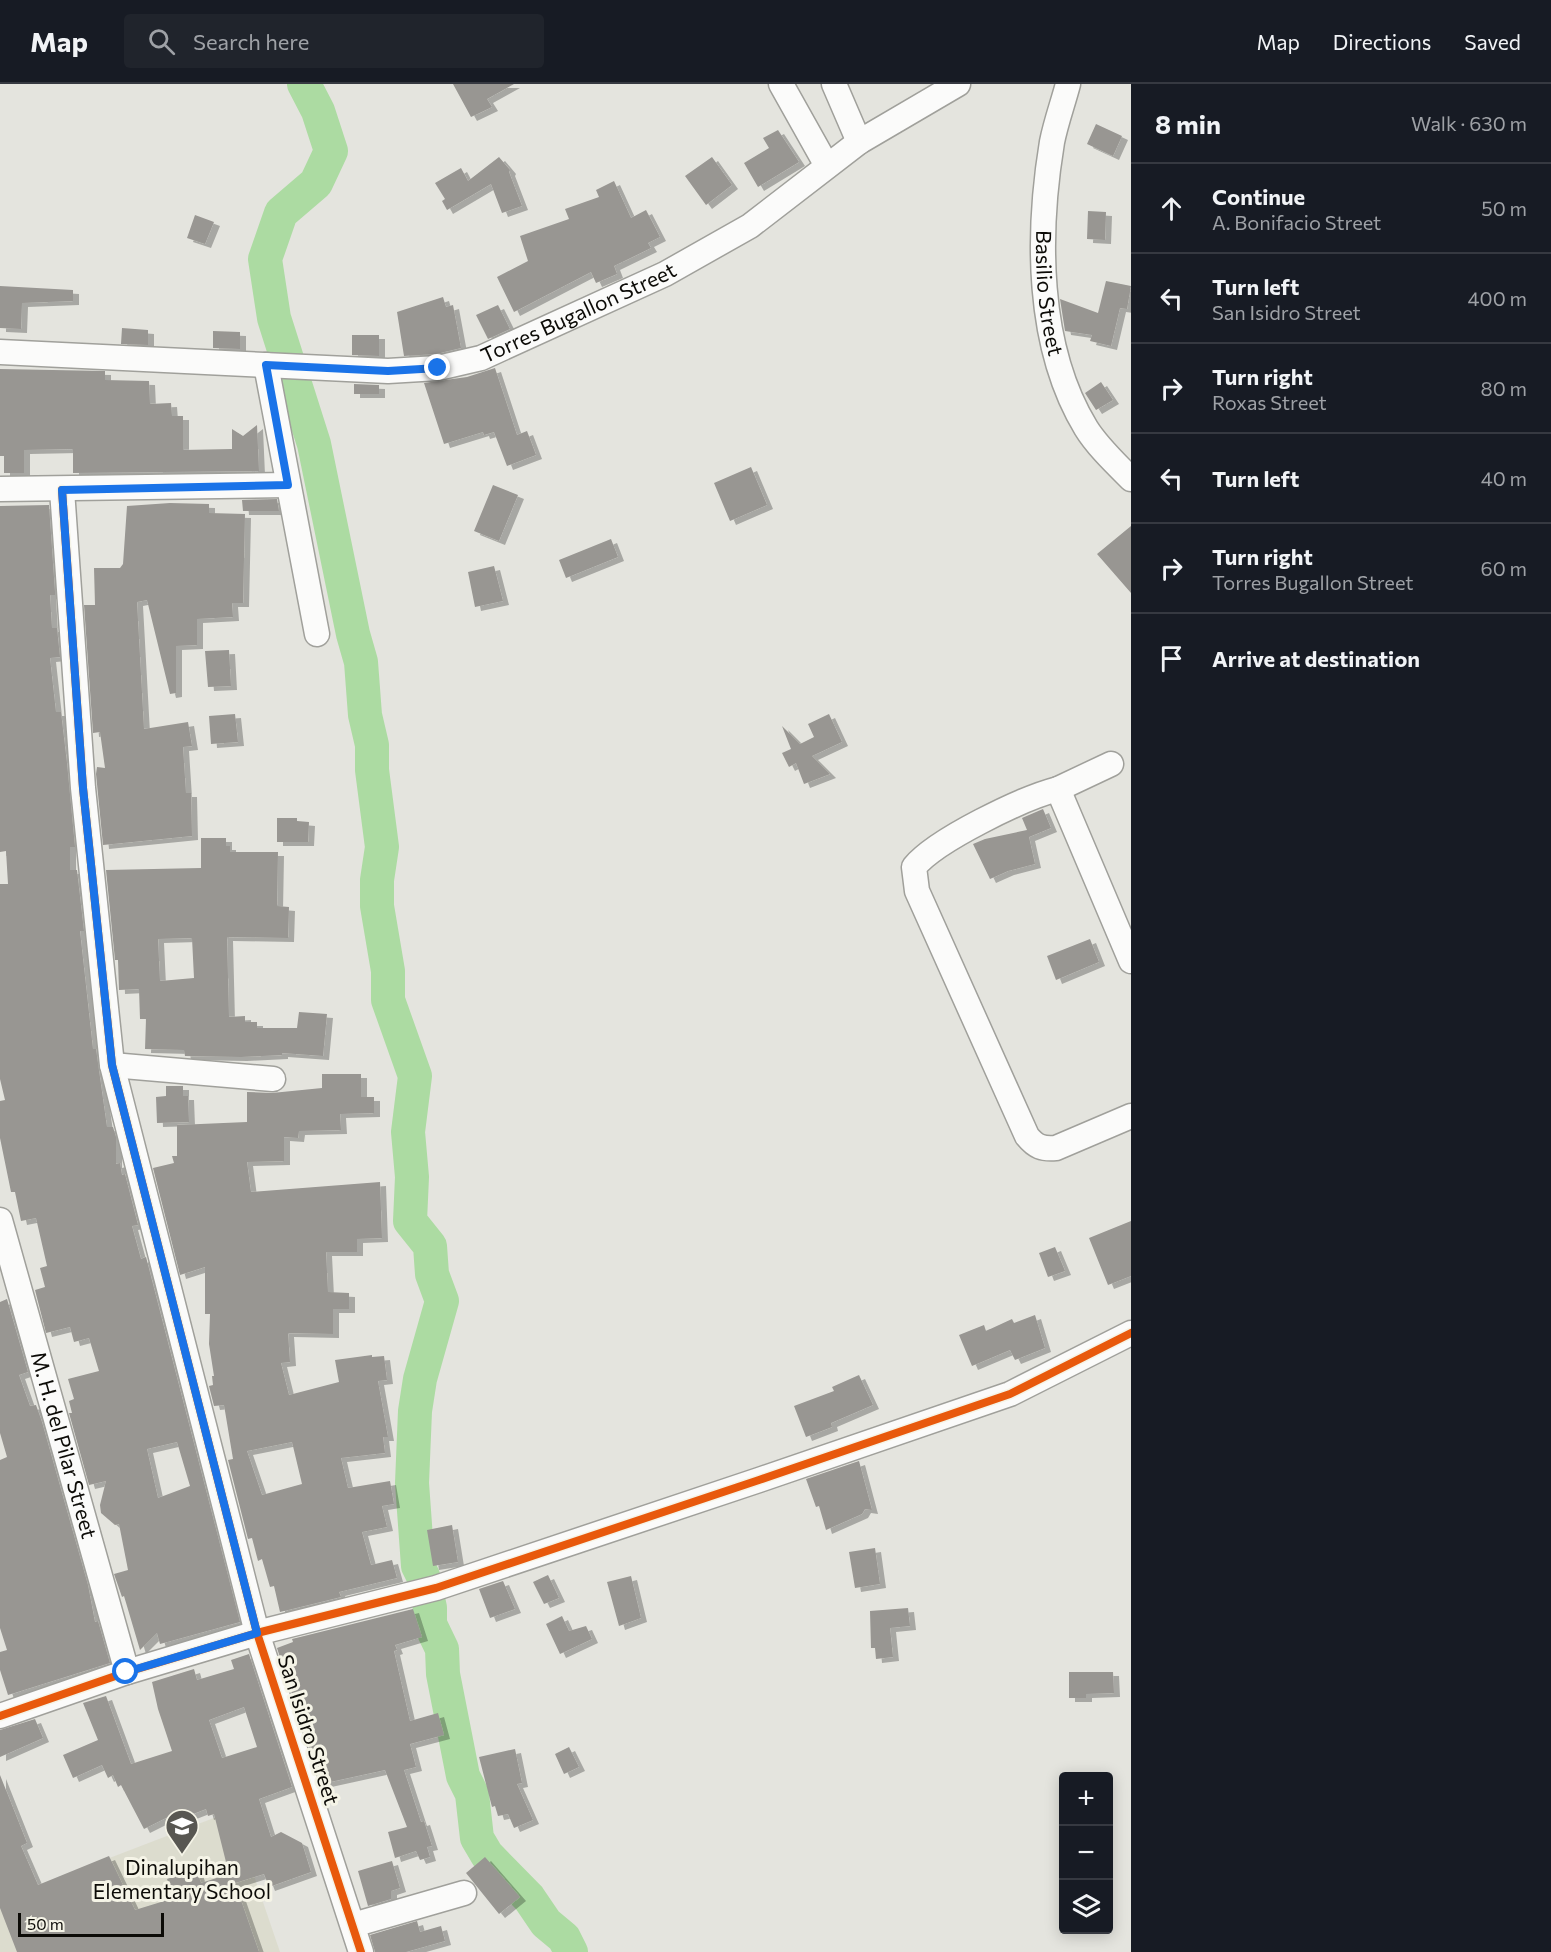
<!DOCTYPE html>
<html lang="en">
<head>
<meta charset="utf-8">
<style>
  body { margin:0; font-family:Commissioner,sans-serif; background:#20242c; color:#f1f3f6 }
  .controls { position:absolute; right:18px; bottom:18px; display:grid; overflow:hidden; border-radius:6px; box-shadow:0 3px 15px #0003 }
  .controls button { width:54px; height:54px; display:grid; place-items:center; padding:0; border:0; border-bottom:2px solid #363941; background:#171b24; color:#f1f3f6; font:30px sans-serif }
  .scale { position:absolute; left:18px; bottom:15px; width:146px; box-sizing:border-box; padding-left:6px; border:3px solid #0c0b07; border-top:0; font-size:16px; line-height:21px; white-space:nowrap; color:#0c0b07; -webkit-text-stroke:4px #f5f4e7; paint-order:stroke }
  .stop { position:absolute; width:18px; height:18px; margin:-14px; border:4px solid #1a73e8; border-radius:50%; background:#fff }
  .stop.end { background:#1a73e8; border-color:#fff; box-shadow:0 2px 6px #0008 }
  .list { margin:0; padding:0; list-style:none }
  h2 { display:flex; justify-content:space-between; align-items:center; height:78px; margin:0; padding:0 24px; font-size:26px }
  h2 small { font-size:20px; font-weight:400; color:#9ea1a6 }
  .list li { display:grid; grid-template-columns:39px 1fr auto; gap:18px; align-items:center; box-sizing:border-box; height:90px; padding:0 24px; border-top:2px solid #363941 }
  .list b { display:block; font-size:22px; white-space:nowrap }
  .list p { margin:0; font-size:20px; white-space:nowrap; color:#9ea1a6 }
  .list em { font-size:20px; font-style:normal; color:#9ea1a6 }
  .icon { flex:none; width:33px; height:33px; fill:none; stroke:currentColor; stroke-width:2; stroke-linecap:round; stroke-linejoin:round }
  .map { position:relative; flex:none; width:1131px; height:1868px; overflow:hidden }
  header { display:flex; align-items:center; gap:36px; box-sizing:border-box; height:84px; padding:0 30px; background:#171b24; border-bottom:2px solid #363941 }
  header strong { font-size:28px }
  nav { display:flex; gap:33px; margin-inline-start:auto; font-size:21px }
  .search { width:420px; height:54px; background:#20242c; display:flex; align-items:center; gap:15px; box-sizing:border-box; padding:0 21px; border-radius:6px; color:#9ea1a6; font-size:22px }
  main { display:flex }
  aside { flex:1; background:#171b24 }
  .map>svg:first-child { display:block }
  .built { fill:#dcdcce }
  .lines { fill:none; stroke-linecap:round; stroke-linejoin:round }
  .river { stroke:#acdba2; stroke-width:34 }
  .building { fill:#989692; fill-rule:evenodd; filter:url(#shadow) }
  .street-casing { stroke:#a0a09b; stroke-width:27 }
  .street { stroke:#fbfbfa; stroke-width:24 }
  .cycleway-casing { stroke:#f5f4e7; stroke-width:11 }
  .cycleway { stroke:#e8590c; stroke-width:8 }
  .route { stroke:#1a73e8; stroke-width:8 }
  .labels { text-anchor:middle; stroke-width:6; stroke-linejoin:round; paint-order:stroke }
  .street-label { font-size:21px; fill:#0c0b07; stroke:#f5f4e7 }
  .poi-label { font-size:21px; fill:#0c0b07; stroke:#f5f4e7 }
</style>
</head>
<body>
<header>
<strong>Map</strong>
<div class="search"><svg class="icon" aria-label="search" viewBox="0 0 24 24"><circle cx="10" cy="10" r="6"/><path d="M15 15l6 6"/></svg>Search here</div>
<nav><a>Map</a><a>Directions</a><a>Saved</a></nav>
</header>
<main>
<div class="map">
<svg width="1131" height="1868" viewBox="0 0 1131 1868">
  <defs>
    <filter id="shadow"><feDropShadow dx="6" dy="4" stdDeviation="0" flood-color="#0004"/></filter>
  </defs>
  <rect width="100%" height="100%" fill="#e4e4de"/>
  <path class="built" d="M232 1727 280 1868H0V1816Z"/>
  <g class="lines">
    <path class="river" d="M304 0 318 27 331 67 316 99 281 129 265 175 274 234 314 360 353 550 361 578 365 631 372 661V686L382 763 377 796V822L388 887V916L415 992 408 1048 412 1093 410 1137 430 1162 432 1190 442 1217 420 1295 415 1327 412 1399 418 1482 423 1492 430 1524V1540L442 1565 443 1590 463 1692 472 1710 477 1754 487 1771 529 1814 546 1839 564 1854 571 1868"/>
  </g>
  <path class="building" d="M453 0H514L487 15 492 23 471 33Z
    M1096 40 1122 52 1113 72 1087 60Z
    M778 46 799 78 758 103 744 79 769 64 763 54Z
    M499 73 510 86 509 88 522 122 502 129 491 100 447 126 442 117 445 115 435 99 461 84 468 97Z
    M712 73 732 101 706 121 685 92Z
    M614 97 631 134 646 126 660 153 648 159 651 164 614 182 617 190 596 199 591 188 514 228 497 193 528 177 520 152 569 135 565 125 599 113 596 106Z
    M1088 127 1106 128 1105 156 1087 155Z
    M195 131 214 138 205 160 187 154Z
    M1106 197 1131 202 1127 225 1120 224 1111 262 1090 257 1092 251 1065 247 1060 215 1098 229Z
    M0 202 73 206V217L22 219 21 245 0 244Z
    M443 213 446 223 453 221 461 264 436 270 404 272 397 228Z
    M498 221 510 245 488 255 476 231Z
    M122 244 148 246V261L121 260Z
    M213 247 240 248V265L213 264Z
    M352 251H379V272L352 271Z
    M495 284 517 351 527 347 536 371 507 382 494 348 484 351 483 348 444 360 424 299 467 293Z
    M0 285 105 287V296L149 297 150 320 171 319 172 332H183V366L232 365V345L243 352 257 341 259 387 73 389V365L24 366V389H4V372H0Z
    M1101 298 1113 316 1096 326 1085 309Z
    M354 300 379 301V310H354Z
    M751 383 767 421 730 437 714 399Z
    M493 401 518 411 499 457 474 447Z
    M277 415 279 427H243L242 416Z
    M170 419 209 420V429L245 430 243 519H232L233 533 197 535V561L176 562V609L170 610 147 516 137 518 144 645 188 638 192 662 183 663 186 709H191L192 752 103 761 96 690 97 683 105 684 100 648 93 649 84 521H95L94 484H120L123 480 127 422Z
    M49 421 55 508V511H50L52 544H57L60 573 50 574 56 628H61L67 679 75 763H70V786H77L84 847H80L93 965H96L107 1043H113L116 1053V1080L120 1079 122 1091 125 1090 138 1141 132 1142 141 1175 146 1173 240 1538 160 1560 157 1549 140 1566 124 1512 122 1513 114 1490 128 1486 119 1440 115 1441 101 1429 100 1421 106 1397 89 1401 69 1329H72L69 1317 74 1315 68 1295 99 1287 89 1254 74 1258 70 1243 46 1249 35 1206 45 1203 40 1184 47 1182 36 1134 21 1137 15 1108H11L0 1054V1017L5 1016 0 995V800H8L6 767 0 768V422ZM177 1358 190 1402 158 1414 147 1365Z
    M1131 442V509L1097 470Z
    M611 455 618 473 566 494 559 476Z
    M494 482 503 517 475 523 468 488Z
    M229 566 231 602 208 603 205 567Z
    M235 630 238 658 211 660 209 632Z
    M829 630 842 658 812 672 830 690 804 700 796 679 789 683 782 669 791 665 782 642 800 660 814 653 808 640Z
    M1043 725 1051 744 1029 753 1035 780 1008 787 990 795 973 760 985 755 1027 746 1022 734Z
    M277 734H297V737L309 738 308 758H277Z
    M201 754H226V762H230V768H278L277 822 289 823 288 854 227 853 229 933 245 932V938H257V944H297L299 928 327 930 323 972 282 969V971L241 973 185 972 184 966 145 965 146 935H140L139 905 119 906 118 876H115L106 786 201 784ZM192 854 194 894 160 897 158 855Z
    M1090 855 1099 878 1056 896 1047 872Z
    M322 990H361V1013H374V1029L340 1030 341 1046 299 1047 298 1054 284 1053V1077L247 1078 251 1108 380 1098 382 1154 357 1155V1168H326L328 1208 349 1209V1225H333V1250L288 1249 290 1278 281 1279 289 1311 339 1298 335 1276 372 1271V1273L384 1272 387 1296 378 1297 388 1353H383L385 1369 341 1374 348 1404 390 1397 394 1420 382 1422 387 1443 362 1448 371 1481 392 1476 397 1494 339 1508 341 1513 280 1528 274 1502 270 1503 262 1475 258 1477 252 1454 248 1455 228 1376 233 1375 224 1321 214 1322 209 1302 213 1301 212 1292H214L209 1260 210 1230H205V1183L180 1191 153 1084 174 1079 172 1072H177V1041L247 1038V1008L272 1009 322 1004ZM292 1358 302 1400 262 1411 247 1367Z
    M166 1002H183V1012H188L189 1038 157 1039 156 1013 166 1012Z
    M1131 1137V1192L1108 1201 1089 1154Z
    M1055 1163 1065 1187 1048 1193 1039 1169Z
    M7 1215 28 1288 19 1291 30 1322 36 1321 42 1338 88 1501 95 1538 98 1537 110 1579 8 1611 0 1586V1568L7 1566 0 1544V1376L7 1373 0 1349V1218Z
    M1035 1231 1045 1264 1015 1276 1010 1266 972 1282 959 1251 984 1241 986 1247 1012 1235 1014 1239Z
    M859 1291 873 1321 831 1339 832 1343 806 1353 794 1322 834 1307 832 1303Z
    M859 1377 872 1426 865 1425 862 1430 826 1446 819 1422 816 1423 806 1395Z
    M452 1441 458 1478 433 1482 427 1446Z
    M875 1464 880 1500 855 1504 849 1468Z
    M548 1491 559 1514 544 1520 533 1498Z
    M631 1492 641 1534 619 1542 607 1498Z
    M503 1497 515 1525 490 1534 479 1505Z
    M908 1524 910 1542 890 1544 893 1573 876 1575 875 1564H871L870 1527Z
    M413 1525 422 1553 395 1561 397 1566 394 1567 410 1637 438 1629 444 1651 410 1660 416 1683 404 1686 421 1738 424 1737 432 1762 427 1763 430 1773 420 1776 416 1767 395 1774 388 1748 407 1743 385 1686 321 1700 277 1564 293 1558 292 1555Z
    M562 1532 569 1547 586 1542 592 1555 560 1570 546 1540Z
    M249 1570 292 1703 259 1715 271 1753 281 1748 302 1759 311 1788 269 1803 264 1790 235 1799 259 1868H17L0 1824V1691L27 1759 21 1762 38 1801 109 1772 135 1826 174 1814 167 1795 196 1785 201 1799 229 1790 214 1730 208 1732 206 1725 170 1739 168 1733 144 1745 121 1701 118 1703 113 1691 108 1694 102 1681 73 1694 63 1671 98 1656 83 1619 106 1612 131 1680 172 1667 158 1625 152 1598 194 1585 197 1596 234 1585 231 1576ZM244 1623 257 1663 222 1674 209 1636Z
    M1069 1588H1113L1114 1609 1086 1610V1614H1069Z
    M35 1635 43 1654 0 1673V1646Z
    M569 1663 579 1683 564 1690 555 1670Z
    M515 1665 522 1699 517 1700 533 1736 514 1744 508 1730 498 1732 495 1722 492 1723 479 1673Z
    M485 1773 520 1813 499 1830 466 1789Z
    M392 1777 400 1804 391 1807V1815L368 1822 358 1787Z
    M417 1837 420 1848 441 1842 445 1857 406 1868H375L370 1851Z"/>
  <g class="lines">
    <g class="street-casing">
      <g id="street">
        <path d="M781 0 827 82"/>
        <path d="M834 0 859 58"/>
        <path id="s1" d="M1068 0C1063 19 1056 38 1052 58 1037 149 1036 262 1086 344 1097 362 1116 380 1131 395"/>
        <path id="s2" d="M0 268 388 287 438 284 481 274 665 190 750 142 859 58 958 0"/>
        <path d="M266 281 317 550"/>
        <path d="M0 405 288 401"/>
        <path d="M62 406 83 704 112 981 257 1549 361 1868"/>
        <path d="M1058 705 1111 680"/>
        <path d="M1131 877 1058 705C1023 714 936 756 914 783L917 807 1027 1052C1036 1063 1042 1065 1056 1064L1131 1032"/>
        <path d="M112 981 273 995"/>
        <path id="s3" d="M0 1136 127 1588"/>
        <path d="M0 1632 127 1588 257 1549 436 1504 759 1396 1010 1310 1131 1249"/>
        <path d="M353 1841 464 1809"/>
      </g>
    </g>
    <use href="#street" class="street"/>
    <g class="cycleway-casing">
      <path id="cycleway" d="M62 406 83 704 112 981 257 1549 361 1868
        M0 1632 127 1588 257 1549 436 1504 759 1396 1010 1310 1131 1249"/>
    </g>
    <use href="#cycleway" class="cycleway"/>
  </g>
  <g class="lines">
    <path class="route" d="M126 1588 257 1549 112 981 83 704 62 406 288 401 266 281 388 287 438 284"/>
  </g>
  <defs>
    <g id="school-pin" transform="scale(1.725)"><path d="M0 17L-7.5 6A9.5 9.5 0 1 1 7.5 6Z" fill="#585752" stroke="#f5f4e7"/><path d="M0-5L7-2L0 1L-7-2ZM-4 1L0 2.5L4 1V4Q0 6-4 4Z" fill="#fff"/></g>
  </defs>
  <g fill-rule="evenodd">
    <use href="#school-pin" x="182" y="1742"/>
  </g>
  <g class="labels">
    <g class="street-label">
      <text dy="7" stroke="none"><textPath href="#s1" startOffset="212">Basilio Street</textPath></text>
      <text dy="7" stroke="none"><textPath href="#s2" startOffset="590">Torres Bugallon Street</textPath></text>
      <text dy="7" stroke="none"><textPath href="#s3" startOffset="234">M. H. del Pilar Street</textPath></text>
      <text transform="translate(308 1646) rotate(72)" y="7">San Isidro Street</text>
    </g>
    <g class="poi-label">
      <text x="182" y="1791">Dinalupihan<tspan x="182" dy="24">Elementary School</tspan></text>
    </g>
  </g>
</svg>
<div class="controls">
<button>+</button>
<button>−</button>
<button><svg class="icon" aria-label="layers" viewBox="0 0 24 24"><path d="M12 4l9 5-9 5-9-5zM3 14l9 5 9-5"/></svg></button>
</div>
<div class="scale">50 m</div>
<div class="stop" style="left:126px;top:1588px"></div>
<div class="stop end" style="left:438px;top:284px"></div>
</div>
<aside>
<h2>8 min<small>Walk · 630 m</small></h2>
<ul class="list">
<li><svg class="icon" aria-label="ahead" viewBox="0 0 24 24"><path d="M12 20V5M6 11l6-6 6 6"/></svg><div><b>Continue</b><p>A. Bonifacio Street</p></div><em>50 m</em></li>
<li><svg class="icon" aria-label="left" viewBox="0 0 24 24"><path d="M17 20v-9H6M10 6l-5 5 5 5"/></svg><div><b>Turn left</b><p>San Isidro Street</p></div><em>400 m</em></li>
<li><svg class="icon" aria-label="right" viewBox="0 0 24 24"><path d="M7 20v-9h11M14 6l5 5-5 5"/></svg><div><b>Turn right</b><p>Roxas Street</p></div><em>80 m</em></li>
<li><svg class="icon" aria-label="left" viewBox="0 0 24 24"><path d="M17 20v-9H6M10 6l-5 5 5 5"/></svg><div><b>Turn left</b></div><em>40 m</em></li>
<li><svg class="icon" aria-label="right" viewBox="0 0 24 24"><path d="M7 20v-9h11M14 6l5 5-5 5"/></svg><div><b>Turn right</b><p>Torres Bugallon Street</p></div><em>60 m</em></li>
<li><svg class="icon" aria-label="arrive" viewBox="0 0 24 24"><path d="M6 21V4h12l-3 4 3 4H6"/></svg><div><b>Arrive at destination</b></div></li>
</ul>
</aside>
</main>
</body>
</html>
